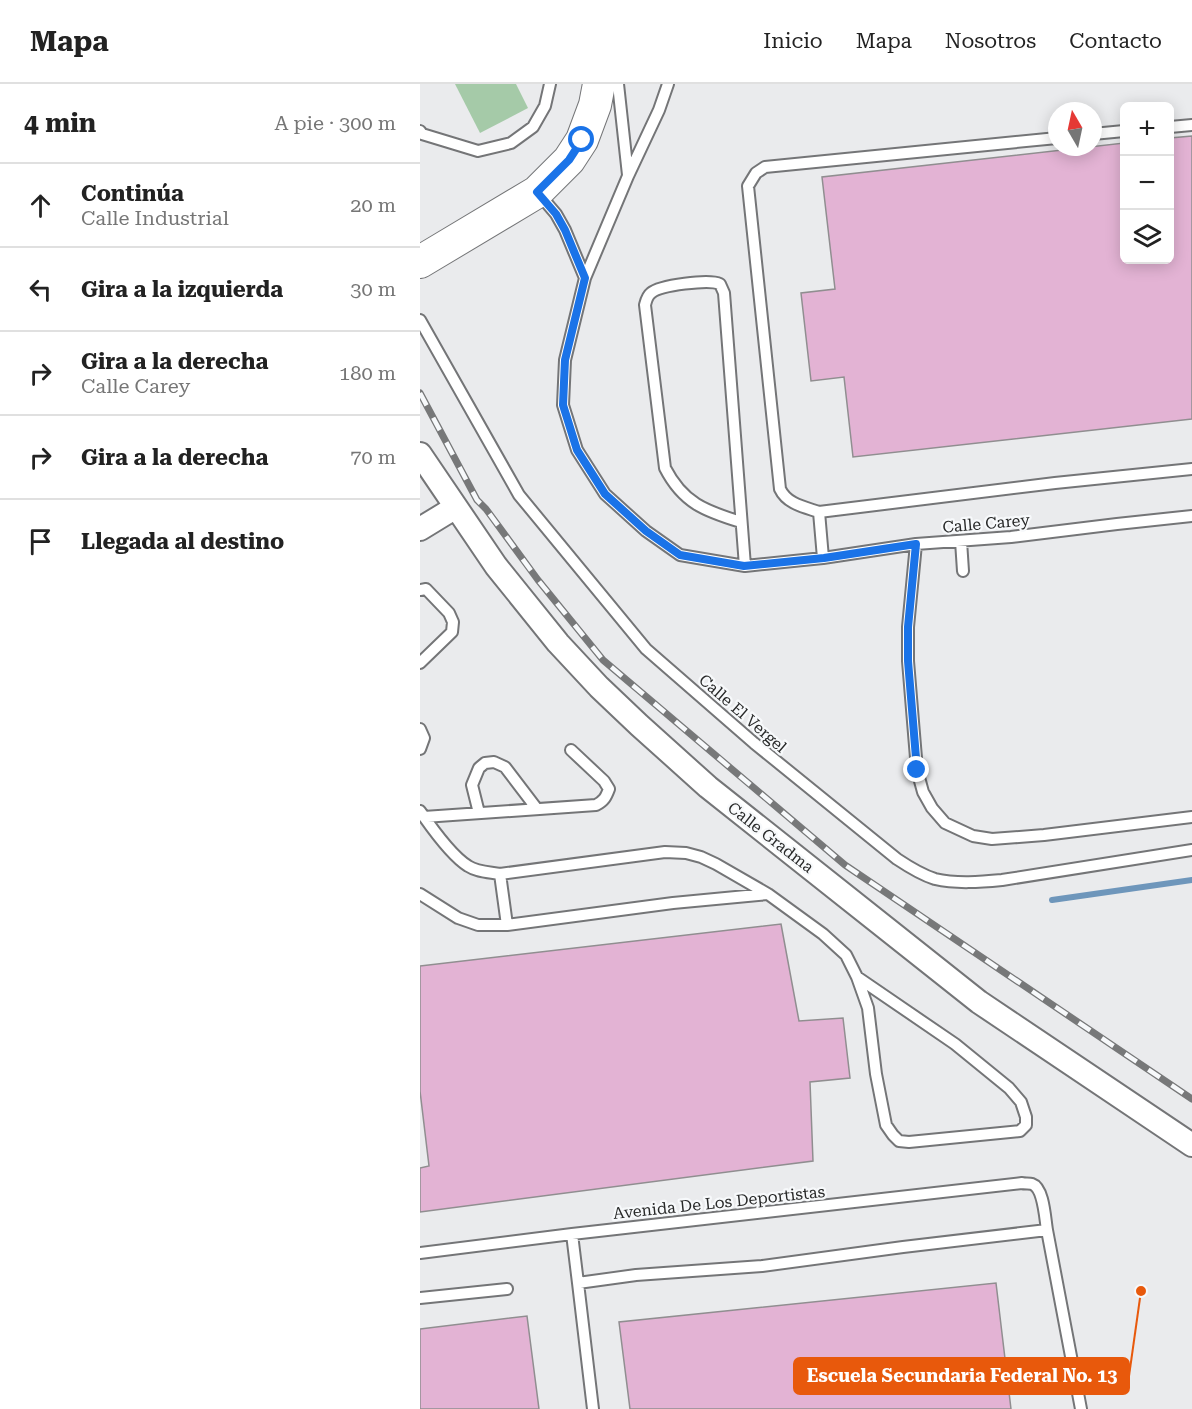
<!DOCTYPE html>
<html lang="es">
<head>
<meta charset="utf-8">
<style>
  body { margin:0; font-family:"Roboto Serif",serif; background:#f2f2f2; color:#222 }
  .controls { position:absolute; right:18px; top:18px; display:grid; overflow:hidden; border-radius:9px; box-shadow:0 3px 15px #0003 }
  .controls button { width:54px; height:54px; display:grid; place-items:center; padding:0; border:0; border-bottom:2px solid #e0e0e0; background:#fff; color:#222; font:30px sans-serif }
  .compass { position:absolute; left:628px; top:18px; width:54px; height:54px; border-radius:50%; background:#fff; box-shadow:0 3px 15px #0003; rotate:351deg }
  .stop { position:absolute; width:18px; height:18px; margin:-14px; border:4px solid #1a73e8; border-radius:50%; background:#fff }
  .stop.end { background:#1a73e8; border-color:#fff; box-shadow:0 2px 6px #0008 }
  .list { margin:0; padding:0; list-style:none }
  h2 { display:flex; justify-content:space-between; align-items:center; height:78px; margin:0; padding:0 24px; font-size:26px }
  h2 small { font-size:20px; font-weight:400; color:#767676 }
  .list li { display:grid; grid-template-columns:39px 1fr auto; gap:18px; align-items:center; box-sizing:border-box; height:84px; padding:0 24px; border-top:2px solid #e0e0e0 }
  .list b { display:block; font-size:22px; white-space:nowrap }
  .list p { margin:0; font-size:20px; white-space:nowrap; color:#767676 }
  .list em { font-size:20px; font-style:normal; color:#767676 }
  .icon { flex:none; width:33px; height:33px; fill:none; stroke:currentColor; stroke-width:2; stroke-linecap:round; stroke-linejoin:round }
  .map { position:relative; flex:none; width:772px; height:1325px; overflow:hidden }
  header { display:flex; align-items:center; gap:36px; box-sizing:border-box; height:84px; padding:0 30px; background:#fff; border-bottom:2px solid #e0e0e0 }
  header strong { font-size:28px }
  nav { display:flex; gap:33px; margin-inline-start:auto; font-size:21px }
  main { display:flex }
  aside { flex:1; background:#fff }
  .map>svg:first-child { display:block }
  .green { fill:#a5caa8 }
  .lines { fill:none; stroke-linecap:round; stroke-linejoin:round }
  .stream { stroke:#6e96bb; stroke-width:6 }
  .building { fill:#e3b3d4; stroke:#908e90; stroke-width:1.5 }
  .service-casing { stroke:#747577; stroke-width:14 }
  .minor-casing { stroke:#747577; stroke-width:26 }
  .secondary-casing { stroke:#747577; stroke-width:34 }
  .service { stroke:#fff; stroke-width:10 }
  .minor { stroke:#fff; stroke-width:22 }
  .secondary { stroke:#fff; stroke-width:32 }
  .rail-casing { stroke:#777879; stroke-width:7 }
  .rail { stroke:#f7f9fb; stroke-width:4.5; stroke-dasharray:14; stroke-linecap:butt }
  .route { stroke:#1a73e8; stroke-width:8 }
  .labels { text-anchor:middle; stroke-width:4.5; stroke-linejoin:round; paint-order:stroke }
  .street-label { font-size:16px; fill:#282929; stroke:#f7f9fb }
  .leader { fill:none; stroke:#e8590c; stroke-width:2 }
  .callout-dot { fill:#e8590c; stroke:#f7f9fb; stroke-width:2 }
  .callout { fill:#e8590c; stroke:#e8590c; stroke-width:2 }
  .callout-label { font-size:18px; text-anchor:middle; font-weight:bold; fill:#fff }
</style>
</head>
<body>
<header>
<strong>Mapa</strong>
<nav><a>Inicio</a><a>Mapa</a><a>Nosotros</a><a>Contacto</a></nav>
</header>
<main>
<aside>
<h2>4 min<small>A pie · 300 m</small></h2>
<ul class="list">
<li><svg class="icon" aria-label="ahead" viewBox="0 0 24 24"><path d="M12 20V5M6 11l6-6 6 6"/></svg><div><b>Continúa</b><p>Calle Industrial</p></div><em>20 m</em></li>
<li><svg class="icon" aria-label="left" viewBox="0 0 24 24"><path d="M17 20v-9H6M10 6l-5 5 5 5"/></svg><div><b>Gira a la izquierda</b></div><em>30 m</em></li>
<li><svg class="icon" aria-label="right" viewBox="0 0 24 24"><path d="M7 20v-9h11M14 6l5 5-5 5"/></svg><div><b>Gira a la derecha</b><p>Calle Carey</p></div><em>180 m</em></li>
<li><svg class="icon" aria-label="right" viewBox="0 0 24 24"><path d="M7 20v-9h11M14 6l5 5-5 5"/></svg><div><b>Gira a la derecha</b></div><em>70 m</em></li>
<li><svg class="icon" aria-label="arrive" viewBox="0 0 24 24"><path d="M6 21V4h12l-3 4 3 4H6"/></svg><div><b>Llegada al destino</b></div></li>
</ul>
</aside>
<div class="map">
<svg width="772" height="1325" viewBox="0 0 772 1325">
  <rect width="100%" height="100%" fill="#eaebed"/>
  <path class="green" d="M35 0H96L108 24 60 49Z"/>
  <g class="lines">
    <path class="stream" d="M632 816 772 796"/>
  </g>
  <path class="building" d="M772 52V335L433 373 424 293 391 297 381 209 415 205 402 93 704 59V176H750V54Z
    M361 840 379 937 423 934 430 994 390 998 393 1077 0 1128V1084L9 1082 0 1007V882Z
    M576 1199 591 1325H210L199 1238Z
    M107 1232 119 1325H0V1245Z"/>
  <g class="lines">
    <g class="service-casing">
      <path id="service" d="M198 0 208 91
        M248 0 239 26 208 92 165 194 145 276 143 321 157 366 185 410 226 447 260 471 325 482 403 474 496 460 591 453 697 440 772 432
        M750 43 772 41
        M0 47 2 50 58 67 91 59 113 43 125 22 130 0
        M673 50 704 47
        M119 110 136 130 145 146 165 194
        M0 236 99 411 226 565 334 659 477 775C489 783 502 791 515 795 536 800 561 798 582 796L772 766
        M399 428C384 423 367 420 360 405L328 102 336 89 345 83 637 54
        M321 438C285 427 263 419 245 384L225 221C226 217 227 212 231 209 240 201 289 195 300 200L304 209 325 482
        M541 457 543 487
        M496 460 488 543V577L497 686 503 708 512 724 525 739 553 752 572 755 624 751 772 733
        M403 474 399 428 635 399 772 385
        M0 506 6 505 29 529 33 538 32 548 0 579
        M0 645 4 654 0 665
        M0 727C11 743 32 772 48 782 57 788 69 788 80 790L245 768 266 769 281 773 296 780 348 810 403 850 426 871 437 893 448 924 456 990 466 1041 473 1051 479 1057 489 1058 600 1047 606 1041V1033L601 1018 589 1004 535 960 437 893
        M59 729 52 701 59 684 65 679 74 678 85 683 117 725
        M4 733 176 721C184 717 186 713 189 705L184 697 151 666
        M80 790 87 841
        M0 810 38 834 58 841H87L253 819 348 810
        M627 1146 661 1325
        M0 1169 152 1150 602 1099C605 1100 609 1099 612 1100 624 1104 625 1135 627 1146L483 1163 342 1182 216 1191 158 1199 152 1150
        M158 1199 173 1325
        M0 1214 87 1205"/>
    </g>
    <g class="minor-casing">
      <path id="minor" d="M0 370 76 482 138 559 179 603 219 641 288 703 559 918 772 1061
        M0 445 36 423"/>
    </g>
    <g class="secondary-casing">
      <path id="secondary" d="M0 178 117 108 149 76 162 56 175 21 179 0"/>
    </g>
    <use href="#service" class="service"/>
    <use href="#minor" class="minor"/>
    <use href="#secondary" class="secondary"/>
    <g class="rail-casing">
      <path id="rail" d="M0 309 57 416 66 425 118 496 183 576 425 781 772 1015"/>
    </g>
    <use href="#rail" class="rail"/>
  </g>
  <g class="lines">
    <path class="route" d="M162 56 149 76 117 108 136 130 145 146 165 194 145 276 143 321 157 366 185 410 226 447 260 471 324 482 404 474 496 460 488 543V577L497 686"/>
  </g>
  <g class="labels">
    <g class="street-label">
      <text transform="translate(566 439) rotate(-5)" y="6">Calle Carey</text>
      <text transform="translate(323 629) rotate(41)" y="6">Calle El Vergel</text>
      <text transform="translate(351 753) rotate(38)" y="6">Calle Gradma</text>
      <text transform="translate(299 1118) rotate(-6)" y="6">Avenida De Los Deportistas</text>
    </g>
  </g>
  <path class="leader" d="M721 1207L709 1292"/>
  <circle class="callout-dot" cx="721" cy="1207" r="6"/>
  <rect class="callout" x="374" y="1274" width="335" height="36" rx="6"/>
  <g class="callout-label">
    <text x="542" y="1298">Escuela Secundaria Federal No. 13</text>
  </g>
</svg>
<div class="controls">
<button>+</button>
<button>−</button>
<button><svg class="icon" aria-label="layers" viewBox="0 0 24 24"><path d="M12 4l9 5-9 5-9-5zM3 14l9 5 9-5"/></svg></button>
</div>
<svg class="compass" viewBox="-18 -18 36 36"><path d="M0-13l5 13h-10z" fill="#e53935"/><path d="M0 13l5-13h-10z" fill="#767676"/></svg>
<div class="stop" style="left:162px;top:56px"></div>
<div class="stop end" style="left:497px;top:686px"></div>
</div>
</main>
</body>
</html>
